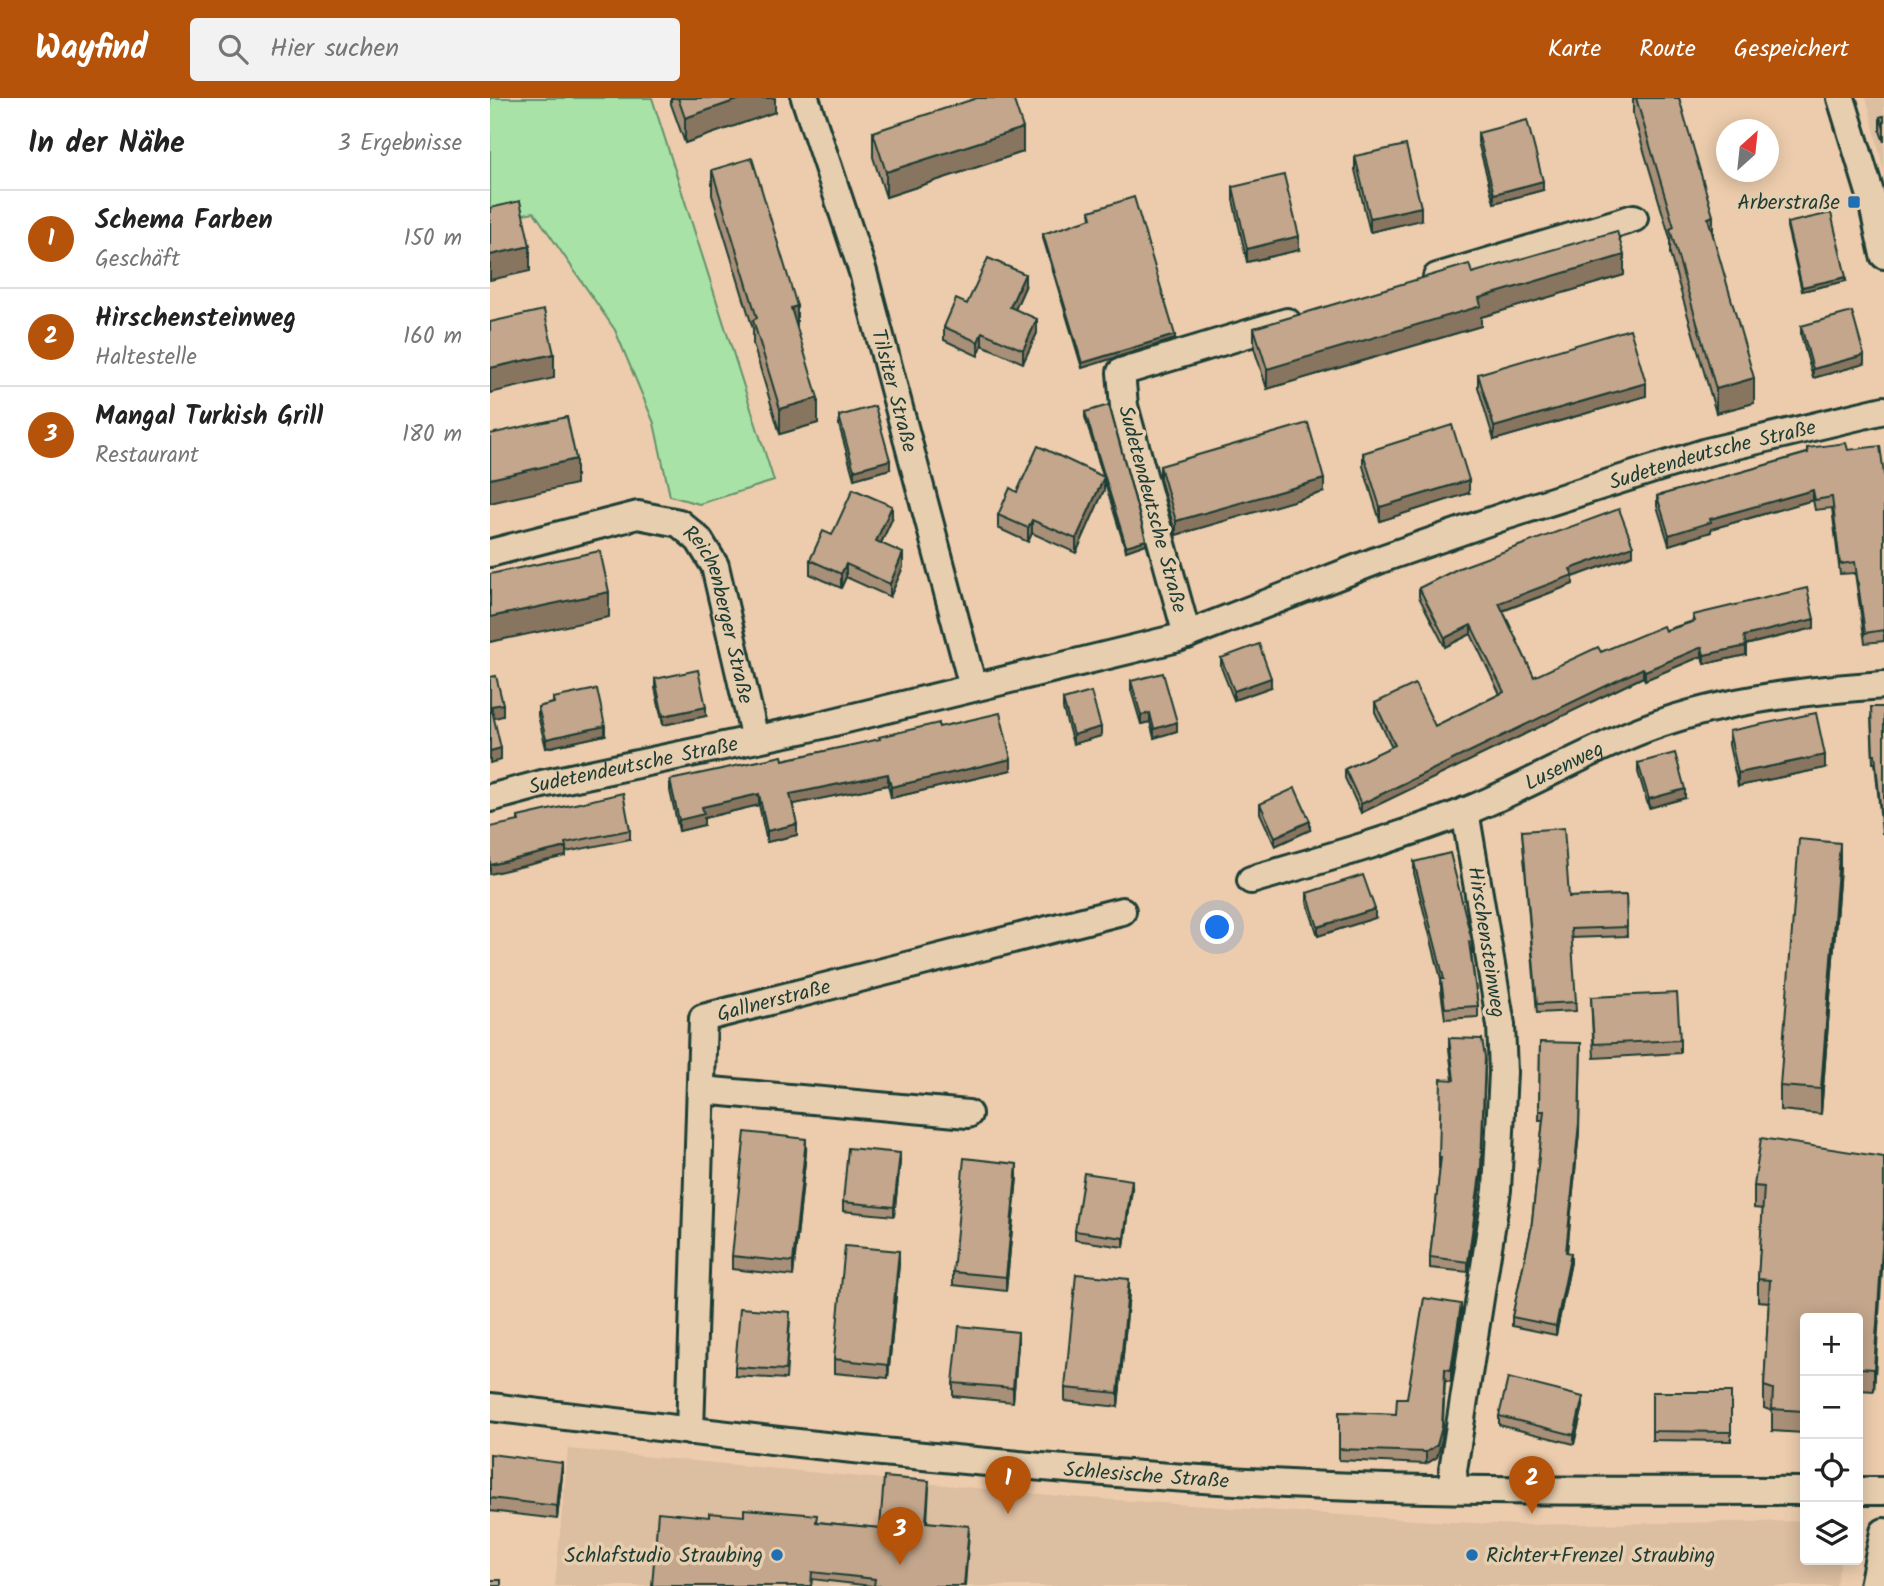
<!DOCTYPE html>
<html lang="de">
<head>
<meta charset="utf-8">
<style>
  body { margin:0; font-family:Kalam,sans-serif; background:#f2f2f2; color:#222 }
  .controls { position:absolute; right:21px; bottom:21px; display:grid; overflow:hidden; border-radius:7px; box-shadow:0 4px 18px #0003 }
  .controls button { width:63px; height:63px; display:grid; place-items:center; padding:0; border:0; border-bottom:2px solid #e0e0e0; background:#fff; color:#222; font:35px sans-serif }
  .compass { position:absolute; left:1226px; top:21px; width:63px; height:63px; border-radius:50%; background:#fff; box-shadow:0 4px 18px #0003; rotate:27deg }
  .you { position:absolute; left:728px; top:830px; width:24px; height:24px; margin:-18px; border:5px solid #fff; border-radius:50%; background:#1a73e8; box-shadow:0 0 0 10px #1a73e833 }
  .badge { display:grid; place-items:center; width:46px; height:46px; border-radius:50%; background:#b45309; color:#fff; font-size:23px; font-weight:700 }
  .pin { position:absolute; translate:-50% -58px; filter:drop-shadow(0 2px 4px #0008) }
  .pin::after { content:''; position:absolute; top:37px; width:24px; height:21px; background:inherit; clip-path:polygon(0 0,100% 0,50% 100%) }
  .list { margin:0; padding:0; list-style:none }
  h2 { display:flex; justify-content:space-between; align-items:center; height:91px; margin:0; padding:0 28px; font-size:30px }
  h2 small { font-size:23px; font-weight:400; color:#767676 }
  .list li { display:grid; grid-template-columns:46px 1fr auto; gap:21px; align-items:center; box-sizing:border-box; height:98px; padding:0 28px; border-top:2px solid #e0e0e0 }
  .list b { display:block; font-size:26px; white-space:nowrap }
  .list p { margin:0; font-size:23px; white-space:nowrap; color:#767676 }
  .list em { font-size:23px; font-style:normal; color:#767676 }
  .icon { flex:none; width:38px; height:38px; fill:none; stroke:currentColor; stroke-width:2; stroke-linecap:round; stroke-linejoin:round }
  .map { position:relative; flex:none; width:1394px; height:1488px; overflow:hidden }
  header { display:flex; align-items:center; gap:42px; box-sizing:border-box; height:98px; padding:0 35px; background:#b45309; color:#fff }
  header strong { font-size:33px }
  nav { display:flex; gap:38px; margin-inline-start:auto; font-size:24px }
  .search { width:490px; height:63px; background:#f2f2f2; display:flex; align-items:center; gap:18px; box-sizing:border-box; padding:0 24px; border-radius:7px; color:#767676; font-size:26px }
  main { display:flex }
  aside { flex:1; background:#fff }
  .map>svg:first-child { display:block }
  .built { fill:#dcbea0 }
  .green { fill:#a9e2a6; stroke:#64906d; stroke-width:2 }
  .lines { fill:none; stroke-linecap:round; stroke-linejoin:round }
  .minor-casing { stroke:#1f3d34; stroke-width:32 }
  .minor { stroke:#e7ceaf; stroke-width:26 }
  .wall { fill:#a88f78; stroke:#1f3d34; stroke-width:2 }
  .shaded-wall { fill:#887461; stroke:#1f3d34; stroke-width:2 }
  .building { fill:#c3a68b; stroke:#1f3d34; stroke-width:2 }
  .poi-dot { fill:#1f6fb2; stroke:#e7ceaf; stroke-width:2.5 }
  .labels { text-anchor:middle; stroke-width:7; stroke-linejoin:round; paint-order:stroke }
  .poi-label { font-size:21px; fill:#1f3d34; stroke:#e7ceaf; text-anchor:end }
  .street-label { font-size:21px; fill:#1f3d34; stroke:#e7ceaf }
</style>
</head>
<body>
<header>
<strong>Wayfind</strong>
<div class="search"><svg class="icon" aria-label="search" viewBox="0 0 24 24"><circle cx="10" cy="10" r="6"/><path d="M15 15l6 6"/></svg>Hier suchen</div>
<nav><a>Karte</a><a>Route</a><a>Gespeichert</a></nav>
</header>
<main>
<aside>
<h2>In der Nähe<small>3 Ergebnisse</small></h2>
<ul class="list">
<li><span class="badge">1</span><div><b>Schema Farben</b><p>Geschäft</p></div><em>150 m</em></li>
<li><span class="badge">2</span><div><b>Hirschensteinweg</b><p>Haltestelle</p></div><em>160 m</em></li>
<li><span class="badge">3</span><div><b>Mangal Turkish Grill</b><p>Restaurant</p></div><em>180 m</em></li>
</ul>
</aside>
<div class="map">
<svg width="1394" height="1488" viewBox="0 0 1394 1488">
  <rect width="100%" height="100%" fill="#ecccac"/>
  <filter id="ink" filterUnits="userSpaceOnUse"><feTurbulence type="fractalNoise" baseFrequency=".0143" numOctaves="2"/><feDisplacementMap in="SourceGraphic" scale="14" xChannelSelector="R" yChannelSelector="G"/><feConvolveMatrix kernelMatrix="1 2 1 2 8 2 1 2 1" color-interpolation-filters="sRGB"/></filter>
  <g filter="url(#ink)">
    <path class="built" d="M1376 0H1394V74L1379 10Z
      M78 1351 580 1399 941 1423 1026 1427 1315 1423V1462H1351L1346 1488H65Z"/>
    <path class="green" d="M0 0H162L284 383 209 406 180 398 164 325 125 232 44 114 0 122Z"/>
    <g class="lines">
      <g class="minor-casing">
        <g id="minor">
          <path id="s1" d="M315 0 373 174 483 589"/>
          <path d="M1351 0 1381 98 1394 157"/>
          <path d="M947 179 1144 120"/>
          <path id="s2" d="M0 455 148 417 189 425 209 442 225 468 265 641"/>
          <path d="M697 537 634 308 631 274 797 224"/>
          <path id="s3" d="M0 700 52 686 315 631 688 540 891 461 1018 417 1217 354 1394 312"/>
          <path id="s4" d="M761 782C833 761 905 741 974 714 1032 691 1086 659 1144 635 1222 603 1310 593 1394 587"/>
          <path d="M211 992 478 1016"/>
          <path id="s5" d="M0 1309C271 1342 545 1374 818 1387 983 1395 1150 1392 1315 1393"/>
          <path id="s6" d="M200 1333 213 920 632 813"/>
          <path d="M964 1391 963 1372 1007 1092 1013 974 1011 927 975 713"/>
          <path d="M1368 1393H1394"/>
          <path d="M1383 1488 1394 1434"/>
        </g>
      </g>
      <use href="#minor" class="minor"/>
    </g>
    <path class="wall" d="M181 0H285V14L195 45 181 6Z
      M1143 0H1189L1264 305 1226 315 1180 156V140L1143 16Z
      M1394 18V44L1390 33V19Z
      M383 34 533 54 396 99 383 59Z
      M988 35 1053 92 1004 105 988 44Z
      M865 58 931 122 880 134 865 72Z
      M222 72 307 233 328 325 290 336 263 246V231L222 97Z
      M743 89 809 152 757 164 743 102Z
      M600 113 685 241 592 270 553 140V136L601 121Z
      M1297 125 1356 183 1312 193 1297 129Z
      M982 175 1134 177 991 219V228L777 291 764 250V230Z
      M535 189 525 211 547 235 533 265 492 247 488 258 454 242V229Z
      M1311 228 1374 266 1323 280 1311 237Z
      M988 276 1156 298 1004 342 988 289Z
      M595 314 656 446 636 453 614 382V392L586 455 542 435 538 444 508 430V417L527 394 613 378 595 319Z
      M349 318 400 371 364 381 349 327Z
      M1317 350 1358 352 1394 376V543L1375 545 1365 475 1350 476 1342 410 1325 412 1323 402 1221 431V434L1179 447 1167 408V398L1317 355Z
      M873 355 979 395 890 423 873 368Z
      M670 368 834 394 686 437 670 381Z
      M402 421 391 445 413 469 400 499 356 479 351 490 320 476V462L342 437Z
      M1143 457 1083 479V486L1013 513 1044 579 1111 554 1203 523V517L1324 530 1256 547V557L1214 566 1212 558 1155 582 1153 579 871 715 855 680V671L902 649 885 614V605L945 628 1010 596 981 536 955 549 929 499V490Z
      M731 560 781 589 744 602 731 569Z
      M165 581 216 618 173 627 165 590Z
      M641 583 687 633 664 640 660 624 651 626 641 592Z
      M63 600 115 637 56 650 48 618V609L63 605Z
      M573 602 611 638 583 646 573 611Z
      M1394 609V735H1392L1385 665H1383L1381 618Z
      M449 629 521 672 401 700 398 687 303 706 307 737 277 744 269 707 214 720V727L189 733 180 693V682L293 662Z
      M1239 633 1335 670 1248 688 1239 647Z
      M1148 665 1195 700 1159 710 1148 674Z
      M770 706 820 732 785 748 770 715Z
      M28 719 140 732V741L76 754V758L28 723Z
      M1032 733 1079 799 1136 797 1137 838 1081 840 1086 913 1047 915Z
      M924 764 982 855H981L988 908V919L955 921 951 893V881L924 775Z
      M1350 770 1331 1016 1290 1012V988Z
      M817 795 885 820 828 838 817 804Z
      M1101 899 1190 942V955L1104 960Z
      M959 940 995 969 991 1080 978 1174 940 1170V1159L950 1070H949V1059L963 982 959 951Z
      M1050 944 1089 1034 1077 1154 1081 1164 1066 1237 1022 1228V1219L1041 1132 1053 1022H1049Z
      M316 1054 303 1178 242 1171V1158Z
      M1394 1059 1384 1293 1370 1292 1368 1220H1315V1328H1314L1313 1335 1282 1333V1313L1274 1310V1288L1279 1204 1268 1203V1181L1273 1111 1264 1110V1088Z
      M410 1064 404 1118 353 1113V1104Z
      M527 1079 516 1193 463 1187V1174Z
      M642 1091 634 1149 585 1142V1133Z
      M409 1166 398 1280 344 1275V1261Z
      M639 1195 628 1309 575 1303V1290Z
      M971 1218 961 1284 955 1283 952 1341 947 1359 936 1366 849 1362V1314L906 1316Z
      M300 1223 296 1281 245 1278V1269Z
      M528 1247 523 1304 463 1298V1285Z
      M1162 1294H1241V1343L1162 1342Z
      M1093 1308 1084 1346 1009 1327V1318Z
      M0 1356 72 1378 67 1421 0 1413Z
      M439 1390 437 1424 479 1435 475 1488H382L322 1481 321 1488H162L327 1424 390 1430Z"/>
    <path class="shaded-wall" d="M253 0H285V14L195 45V20Z
      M533 30V54L396 99V74Z
      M1053 83V92L1004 105V96Z
      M931 109V122L880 134V120Z
      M1223 118V143L1218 120Z
      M809 138V152L757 164V151Z
      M40 148V173L0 182V157Z
      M1134 157V177L991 219V228L777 291V271L989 200Z
      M535 176V189L520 223V209Z
      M1356 179V183L1312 193V189Z
      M307 208V233L301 210Z
      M547 221V235L533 265V252Z
      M492 234V247L488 258V244Z
      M685 237V241L592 270V265Z
      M64 256V280L0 295V270Z
      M1374 257V266L1323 280V271Z
      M1264 280V305L1226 315V291Z
      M1156 285V298L1004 342V329Z
      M328 300V325L290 336V311Z
      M86 361V386L0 405V381Z
      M400 362V371L364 381V372Z
      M614 379V392L586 455V441Z
      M834 381V394L686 437V423Z
      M979 382V395L890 423V409Z
      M1323 392V402L1221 431V434L1179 447V437L1220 421Z
      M402 408V421L386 456V443Z
      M542 422V435L538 444V430Z
      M656 442V446L636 453V448Z
      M1143 448V457L1083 479V486L1009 514V505L1080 471Z
      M413 455V469L400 499V486Z
      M356 466V479L351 490V476Z
      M119 494V519L0 544V519Z
      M1324 521V530L1254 547V538Z
      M981 527V536L955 549V540Z
      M1256 548V557L1214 566V557Z
      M1212 549V558L1155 582V573Z
      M1153 570V579L871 715V706Z
      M781 580V589L744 602V593Z
      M13 606V618L1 621V608Z
      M216 609V618L173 627V618Z
      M660 615V624L651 626V617Z
      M687 624V633L664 640V631Z
      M115 628V637L56 650V641Z
      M611 629V638L583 646V637Z
      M11 650V662L0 665V653Z
      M1335 657V670L1248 688V675Z
      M521 661V672L401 700V689Z
      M398 676V687L300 707V696Z
      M1195 691V700L1159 710V701Z
      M269 696V707L214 720V727L189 733V722L212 709Z
      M820 723V732L785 748V739Z
      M307 726V737L277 744V733Z
      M1350 745V770L1331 1016V991Z
      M76 749V758L0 776V767Z
      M885 811V820L828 838V829Z
      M982 843V855L979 856V844Z
      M1091 945 1089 1034 1076 1163V1154Z
      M995 969 991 1080 978 1174V1164Z
      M316 1041V1054L303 1178V1164Z
      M410 1055V1064L404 1118V1109Z
      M527 1066V1079L516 1193V1179Z
      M642 1082V1091L634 1149V1140Z
      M1394 1120V1142L1384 1293V1271Z
      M409 1153V1166L398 1280V1267Z
      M1081 1155V1164L1066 1237V1228Z
      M639 1181V1195L628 1309V1295Z
      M971 1206V1218L961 1284V1272Z
      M528 1234V1247L523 1304V1290Z
      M1370 1270V1292L1368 1321V1299Z
      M955 1271 952 1341 947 1359 936 1366V1354Z
      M1093 1299V1308L1084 1346V1337Z
      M72 1365V1378L67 1421V1408Z"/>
    <path class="building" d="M188 0H253L195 20Z
      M487 0H523L533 30 396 74 383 34Z
      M1146 0H1189L1223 118 1218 120 1264 280 1226 291 1180 131 1184 129Z
      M1394 18V31L1390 19Z
      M1037 22 1053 83 1004 96 988 35Z
      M916 47 931 109 880 120 865 58Z
      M262 60 307 208 301 210 328 300 290 311 263 222 267 220 222 72Z
      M794 77 809 138 757 151 743 89Z
      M644 99 685 237 592 265 553 136 602 120 600 113Z
      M30 103 40 148 0 157V110Z
      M1341 115 1356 179 1312 189 1297 125Z
      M1127 133 1134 157 989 200 991 208 777 271 764 230 979 166 982 175Z
      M498 160 535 176 520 209 547 221 533 252 492 234 488 244 454 229 466 201 477 206Z
      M54 212 64 256 0 270V224Z
      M1362 214 1374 257 1323 271 1311 228Z
      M1140 231 1156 285 1004 329 988 276Z
      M619 307 656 442 636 448 595 314Z
      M385 308 400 362 364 372 349 318Z
      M77 319 86 361 0 381V336Z
      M818 325 834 381 686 423 670 368Z
      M962 327 979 382 890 409 873 355Z
      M1356 345 1358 352 1390 348 1394 376V532L1375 535 1365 464 1350 466 1342 399 1325 402 1323 392 1220 421 1221 424 1179 437 1167 398 1318 355 1317 350Z
      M548 348 614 379 586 441 542 422 538 430 508 417 520 390 527 394Z
      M363 391 402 408 386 443 413 455 400 486 356 466 351 476 320 462 333 433 342 437Z
      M1129 411 1143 448 1080 471 1083 477 1009 505 1044 579 1108 549 1111 554 1173 528 1175 533 1205 523 1203 517 1317 490 1324 521 1254 538 1256 548 1214 557 1212 549 1155 573 1153 570 871 706 855 671 905 647 885 605 925 586 945 628 1014 594 981 527 955 540 929 490 969 470Z
      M110 453 119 494 0 519V476Z
      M769 546 781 580 744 593 731 560Z
      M208 572 216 609 173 618 165 581Z
      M673 575 687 624 664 631 660 615 651 617 641 583Z
      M6 578 13 606 1 608 11 650 0 653V579Z
      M107 591 115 628 56 641 48 609 64 605 63 600Z
      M601 594 611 629 583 637 573 602Z
      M1381 609H1394V726H1392L1385 656H1383Z
      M510 615 521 661 401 689 398 676 300 696 307 726 277 733 269 696 212 709 214 716 189 722 180 682 292 658 293 662 390 641 389 639 449 625V629Z
      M1326 615 1335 657 1248 675 1239 633Z
      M1185 655 1195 691 1159 701 1148 665Z
      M805 690 820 723 785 739 770 706Z
      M133 695 140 732 75 745 76 749 0 767V729L29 723 28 719Z
      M1074 730 1079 799 1136 797 1137 829 1081 831 1086 904 1047 906 1032 733Z
      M1309 741 1350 745 1331 991 1290 988Z
      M960 755 982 843 979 844 988 908 955 910 951 881H954L924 764Z
      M873 777 885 811 828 829 817 795Z
      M1187 895 1190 942 1104 946 1101 899Z
      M959 940 992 941 995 959 991 1069 978 1164 940 1159 951 1059H949L951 981 964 982Z
      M1050 944 1091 945 1089 1025 1076 1154 1081 1155 1066 1228 1022 1219 1041 1132 1054 1013H1049Z
      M255 1034 316 1041 303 1164 242 1158Z
      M1271 1040 1394 1059V1120L1384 1271 1370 1270 1368 1299V1220H1315V1306H1314L1313 1313 1282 1311 1283 1291 1274 1288 1280 1182 1268 1181 1274 1089 1264 1088Z
      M358 1050 410 1055 404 1109 353 1104Z
      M474 1060 527 1066 516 1179 463 1174Z
      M594 1075 642 1082 634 1140 585 1133Z
      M355 1148 409 1153 398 1267 344 1261Z
      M586 1176 639 1181 628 1295 575 1290Z
      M934 1200 971 1206 961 1272 955 1271 952 1329 947 1347 936 1354 849 1351V1314L906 1316 907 1300H917Z
      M250 1210 300 1214 296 1272 245 1269Z
      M469 1228 528 1234 523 1290 463 1285Z
      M1018 1280 1093 1299 1084 1337 1009 1318Z
      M1162 1294H1241V1334L1162 1333Z
      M0 1356 72 1365 67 1408 0 1400Z
      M394 1379 439 1383 436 1424 479 1428 474 1488H384L385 1481 322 1474 321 1488H162L168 1414 219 1419V1415L254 1418V1411L327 1417 326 1424 390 1430Z
      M0 1482H11V1488H0Z"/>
  </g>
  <g class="poi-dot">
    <rect x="1357" y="97" width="14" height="14" rx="3.5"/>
    <circle cx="287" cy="1457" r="7"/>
    <circle cx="982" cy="1457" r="7"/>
  </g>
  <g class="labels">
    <g class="poi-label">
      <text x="1350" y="111">Arberstraße</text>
      <text x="273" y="1464">Schlafstudio Straubing</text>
      <text x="996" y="1464" text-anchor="start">Richter+Frenzel Straubing</text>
    </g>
    <g class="street-label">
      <text dy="7" stroke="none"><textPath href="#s1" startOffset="306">Tilsiter Straße</textPath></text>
      <text dy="7" stroke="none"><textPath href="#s3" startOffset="1272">Sudetendeutsche Straße</textPath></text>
      <text transform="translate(663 411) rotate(75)" y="7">Sudetendeutsche Straße</text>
      <text dy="7" stroke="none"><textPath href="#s2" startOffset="298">Reichenberger Straße</textPath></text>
      <text dy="7" stroke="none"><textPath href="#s3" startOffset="147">Sudetendeutsche Straße</textPath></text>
      <text dy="7" stroke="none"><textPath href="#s4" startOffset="334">Lusenweg</textPath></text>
      <text transform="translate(997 844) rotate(81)" y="7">Hirschensteinweg</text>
      <text dy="7" stroke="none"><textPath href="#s6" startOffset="486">Gallnerstraße</textPath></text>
      <text dy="7" stroke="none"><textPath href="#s5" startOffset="660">Schlesische Straße</textPath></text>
    </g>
  </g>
</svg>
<div class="controls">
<button>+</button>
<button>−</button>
<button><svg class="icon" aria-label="locate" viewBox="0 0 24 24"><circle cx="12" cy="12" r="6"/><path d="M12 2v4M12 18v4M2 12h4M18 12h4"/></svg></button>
<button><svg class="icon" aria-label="layers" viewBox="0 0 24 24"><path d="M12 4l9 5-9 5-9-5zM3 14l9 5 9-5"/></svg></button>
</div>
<svg class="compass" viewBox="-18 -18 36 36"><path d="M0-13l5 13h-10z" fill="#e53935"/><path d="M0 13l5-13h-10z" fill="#767676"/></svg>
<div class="you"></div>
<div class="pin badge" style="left:518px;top:1416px">1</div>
<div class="pin badge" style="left:1042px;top:1416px">2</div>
<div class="pin badge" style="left:410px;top:1467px">3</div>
</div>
</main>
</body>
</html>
